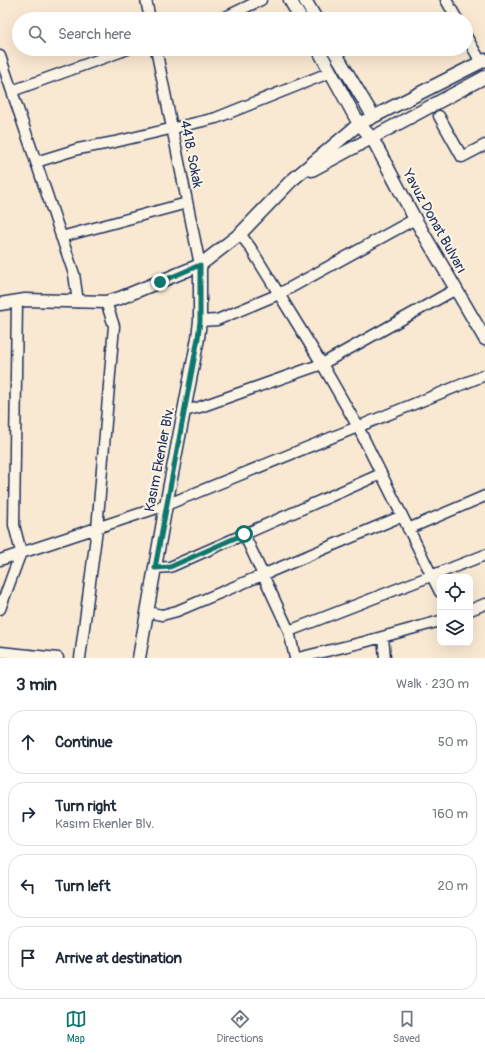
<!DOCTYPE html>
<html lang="en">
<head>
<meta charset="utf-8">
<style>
  body { margin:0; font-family:Pangolin,sans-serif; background:#f2f2f3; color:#1f2937 }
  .controls { position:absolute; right:12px; bottom:12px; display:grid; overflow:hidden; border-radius:8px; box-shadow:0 4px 16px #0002 }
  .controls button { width:36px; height:36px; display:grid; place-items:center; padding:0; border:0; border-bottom:1px solid #e0e1e3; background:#fff; color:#1f2937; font:20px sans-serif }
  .stop { position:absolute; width:12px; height:12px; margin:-9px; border:3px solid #0f766e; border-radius:50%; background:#fff }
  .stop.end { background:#0f766e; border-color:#fff; box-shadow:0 1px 4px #0008 }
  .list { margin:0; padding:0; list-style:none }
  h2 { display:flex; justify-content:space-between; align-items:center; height:52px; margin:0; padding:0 16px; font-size:17px }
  h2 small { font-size:13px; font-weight:400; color:#747a83 }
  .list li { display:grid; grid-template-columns:26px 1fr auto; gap:12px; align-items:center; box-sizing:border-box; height:64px; margin:0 8px 8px; padding:0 8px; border:1px solid #e0e1e3; border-radius:16px }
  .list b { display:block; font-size:15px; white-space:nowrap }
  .list p { margin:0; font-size:13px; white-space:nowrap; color:#747a83 }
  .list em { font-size:13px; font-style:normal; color:#747a83 }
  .icon { flex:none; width:22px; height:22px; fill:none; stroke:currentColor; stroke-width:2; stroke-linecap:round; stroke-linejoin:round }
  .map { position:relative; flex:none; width:485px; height:658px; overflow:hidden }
  .search { position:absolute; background:#fff; box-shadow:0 4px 16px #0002; left:12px; right:12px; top:12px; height:44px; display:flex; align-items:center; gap:10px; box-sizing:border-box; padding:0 14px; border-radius:22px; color:#747a83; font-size:15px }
  .sheet { height:340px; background:#fff }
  nav { display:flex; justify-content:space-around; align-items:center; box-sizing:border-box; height:56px; border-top:1px solid #e0e1e3; background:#fff; font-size:11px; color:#747a83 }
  nav a { display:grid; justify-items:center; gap:2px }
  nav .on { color:#0f766e }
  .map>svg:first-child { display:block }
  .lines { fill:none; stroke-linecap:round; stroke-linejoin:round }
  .minor-casing { stroke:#1b2f5e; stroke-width:13 }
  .tertiary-casing { stroke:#1b2f5e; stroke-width:15 }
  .minor { stroke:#fcf5e5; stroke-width:10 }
  .tertiary { stroke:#fcf5e5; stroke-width:12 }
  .route { stroke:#0f766e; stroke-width:5 }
  .labels { text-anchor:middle; stroke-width:4; stroke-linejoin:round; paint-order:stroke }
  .street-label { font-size:14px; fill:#1b2f5e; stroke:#fcf5e5 }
</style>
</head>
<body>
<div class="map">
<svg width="485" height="658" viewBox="0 0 485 658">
  <rect width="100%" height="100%" fill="#fae9d2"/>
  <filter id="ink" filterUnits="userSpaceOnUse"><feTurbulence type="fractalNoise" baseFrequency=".025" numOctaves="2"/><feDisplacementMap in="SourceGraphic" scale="8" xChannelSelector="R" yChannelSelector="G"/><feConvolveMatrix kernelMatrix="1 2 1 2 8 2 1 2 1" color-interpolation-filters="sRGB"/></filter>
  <g filter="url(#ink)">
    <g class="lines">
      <g class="minor-casing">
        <path id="minor" d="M146 0 150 19
          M446 0 457 19
          M221 19 261 0
          M466 36 481 62
          M156 49 200 265
          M0 56 74 274 78 302
          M12 91 128 49
          M439 116 462 157 485 145
          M36 162 78 149 115 142 216 118 331 72
          M240 234 250 247 322 364 358 427 440 592
          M61 237 187 203
          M200 321 217 320 279 294 415 219
          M184 411 200 407 322 364 456 289
          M408 529 485 496
          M244 534 289 631 295 658
          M0 560 166 505 485 375
          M155 568 170 567 381 474
          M0 609 21 552 14 525 17 301
          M470 610 485 604
          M147 612 162 615 177 611 402 516
          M289 631 485 555
          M383 637 385 658
          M0 652 58 658
          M80 658 97 529 114 326 106 302
          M298 658 364 642 440 621"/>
      </g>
      <g class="tertiary-casing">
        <path id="tertiary" d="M290 0 301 19
          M305 0 316 19
          M318 49 359 124 372 138 415 219 485 339
          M333 49 373 116
          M312 170 485 77
          M0 304 25 300 106 302 120 298 200 265 240 234 291 181 359 124 485 60
          M139 658 166 505 198 338 200 321V265"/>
      </g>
      <use href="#minor" class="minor"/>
      <use href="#tertiary" class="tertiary"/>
    </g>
  </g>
  <g class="lines" filter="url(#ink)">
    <path class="route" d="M160 282 200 265V321L198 338 155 568 170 567 244 534"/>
  </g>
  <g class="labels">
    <g class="street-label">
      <text transform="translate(192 154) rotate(79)" y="5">4418. Sokak</text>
      <text transform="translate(435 221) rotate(61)" y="5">Yavuz Donat Bulvarı</text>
      <text transform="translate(159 459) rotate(-79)" y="5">Kasım Ekenler Blv.</text>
    </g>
  </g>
</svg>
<div class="controls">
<button><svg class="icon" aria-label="locate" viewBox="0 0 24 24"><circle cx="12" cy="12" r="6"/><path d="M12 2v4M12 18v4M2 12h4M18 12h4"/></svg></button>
<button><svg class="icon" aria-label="layers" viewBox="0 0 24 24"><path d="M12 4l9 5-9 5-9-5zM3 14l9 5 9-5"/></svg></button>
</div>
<div class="stop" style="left:244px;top:534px"></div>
<div class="stop end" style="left:160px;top:282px"></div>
<div class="search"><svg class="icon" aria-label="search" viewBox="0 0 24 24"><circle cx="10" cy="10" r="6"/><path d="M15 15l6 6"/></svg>Search here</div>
</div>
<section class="sheet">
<h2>3 min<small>Walk · 230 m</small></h2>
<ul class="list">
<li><svg class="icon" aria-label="ahead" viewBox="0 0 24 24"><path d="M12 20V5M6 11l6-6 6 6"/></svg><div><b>Continue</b></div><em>50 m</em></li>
<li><svg class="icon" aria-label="right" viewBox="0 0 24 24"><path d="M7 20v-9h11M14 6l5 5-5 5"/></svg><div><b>Turn right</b><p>Kasım Ekenler Blv.</p></div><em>160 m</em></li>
<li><svg class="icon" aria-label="left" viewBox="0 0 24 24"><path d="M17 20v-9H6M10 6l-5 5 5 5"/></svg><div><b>Turn left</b></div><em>20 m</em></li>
<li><svg class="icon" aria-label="arrive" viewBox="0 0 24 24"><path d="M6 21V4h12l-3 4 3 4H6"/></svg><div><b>Arrive at destination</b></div></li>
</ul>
</section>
<nav>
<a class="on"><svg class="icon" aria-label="map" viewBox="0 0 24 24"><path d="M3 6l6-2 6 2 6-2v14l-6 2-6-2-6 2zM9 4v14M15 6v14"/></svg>Map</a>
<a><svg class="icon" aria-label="directions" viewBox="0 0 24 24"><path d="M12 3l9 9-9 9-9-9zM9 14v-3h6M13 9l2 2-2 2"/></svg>Directions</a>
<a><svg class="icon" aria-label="saved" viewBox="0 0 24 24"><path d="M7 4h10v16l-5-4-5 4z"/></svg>Saved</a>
</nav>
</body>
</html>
